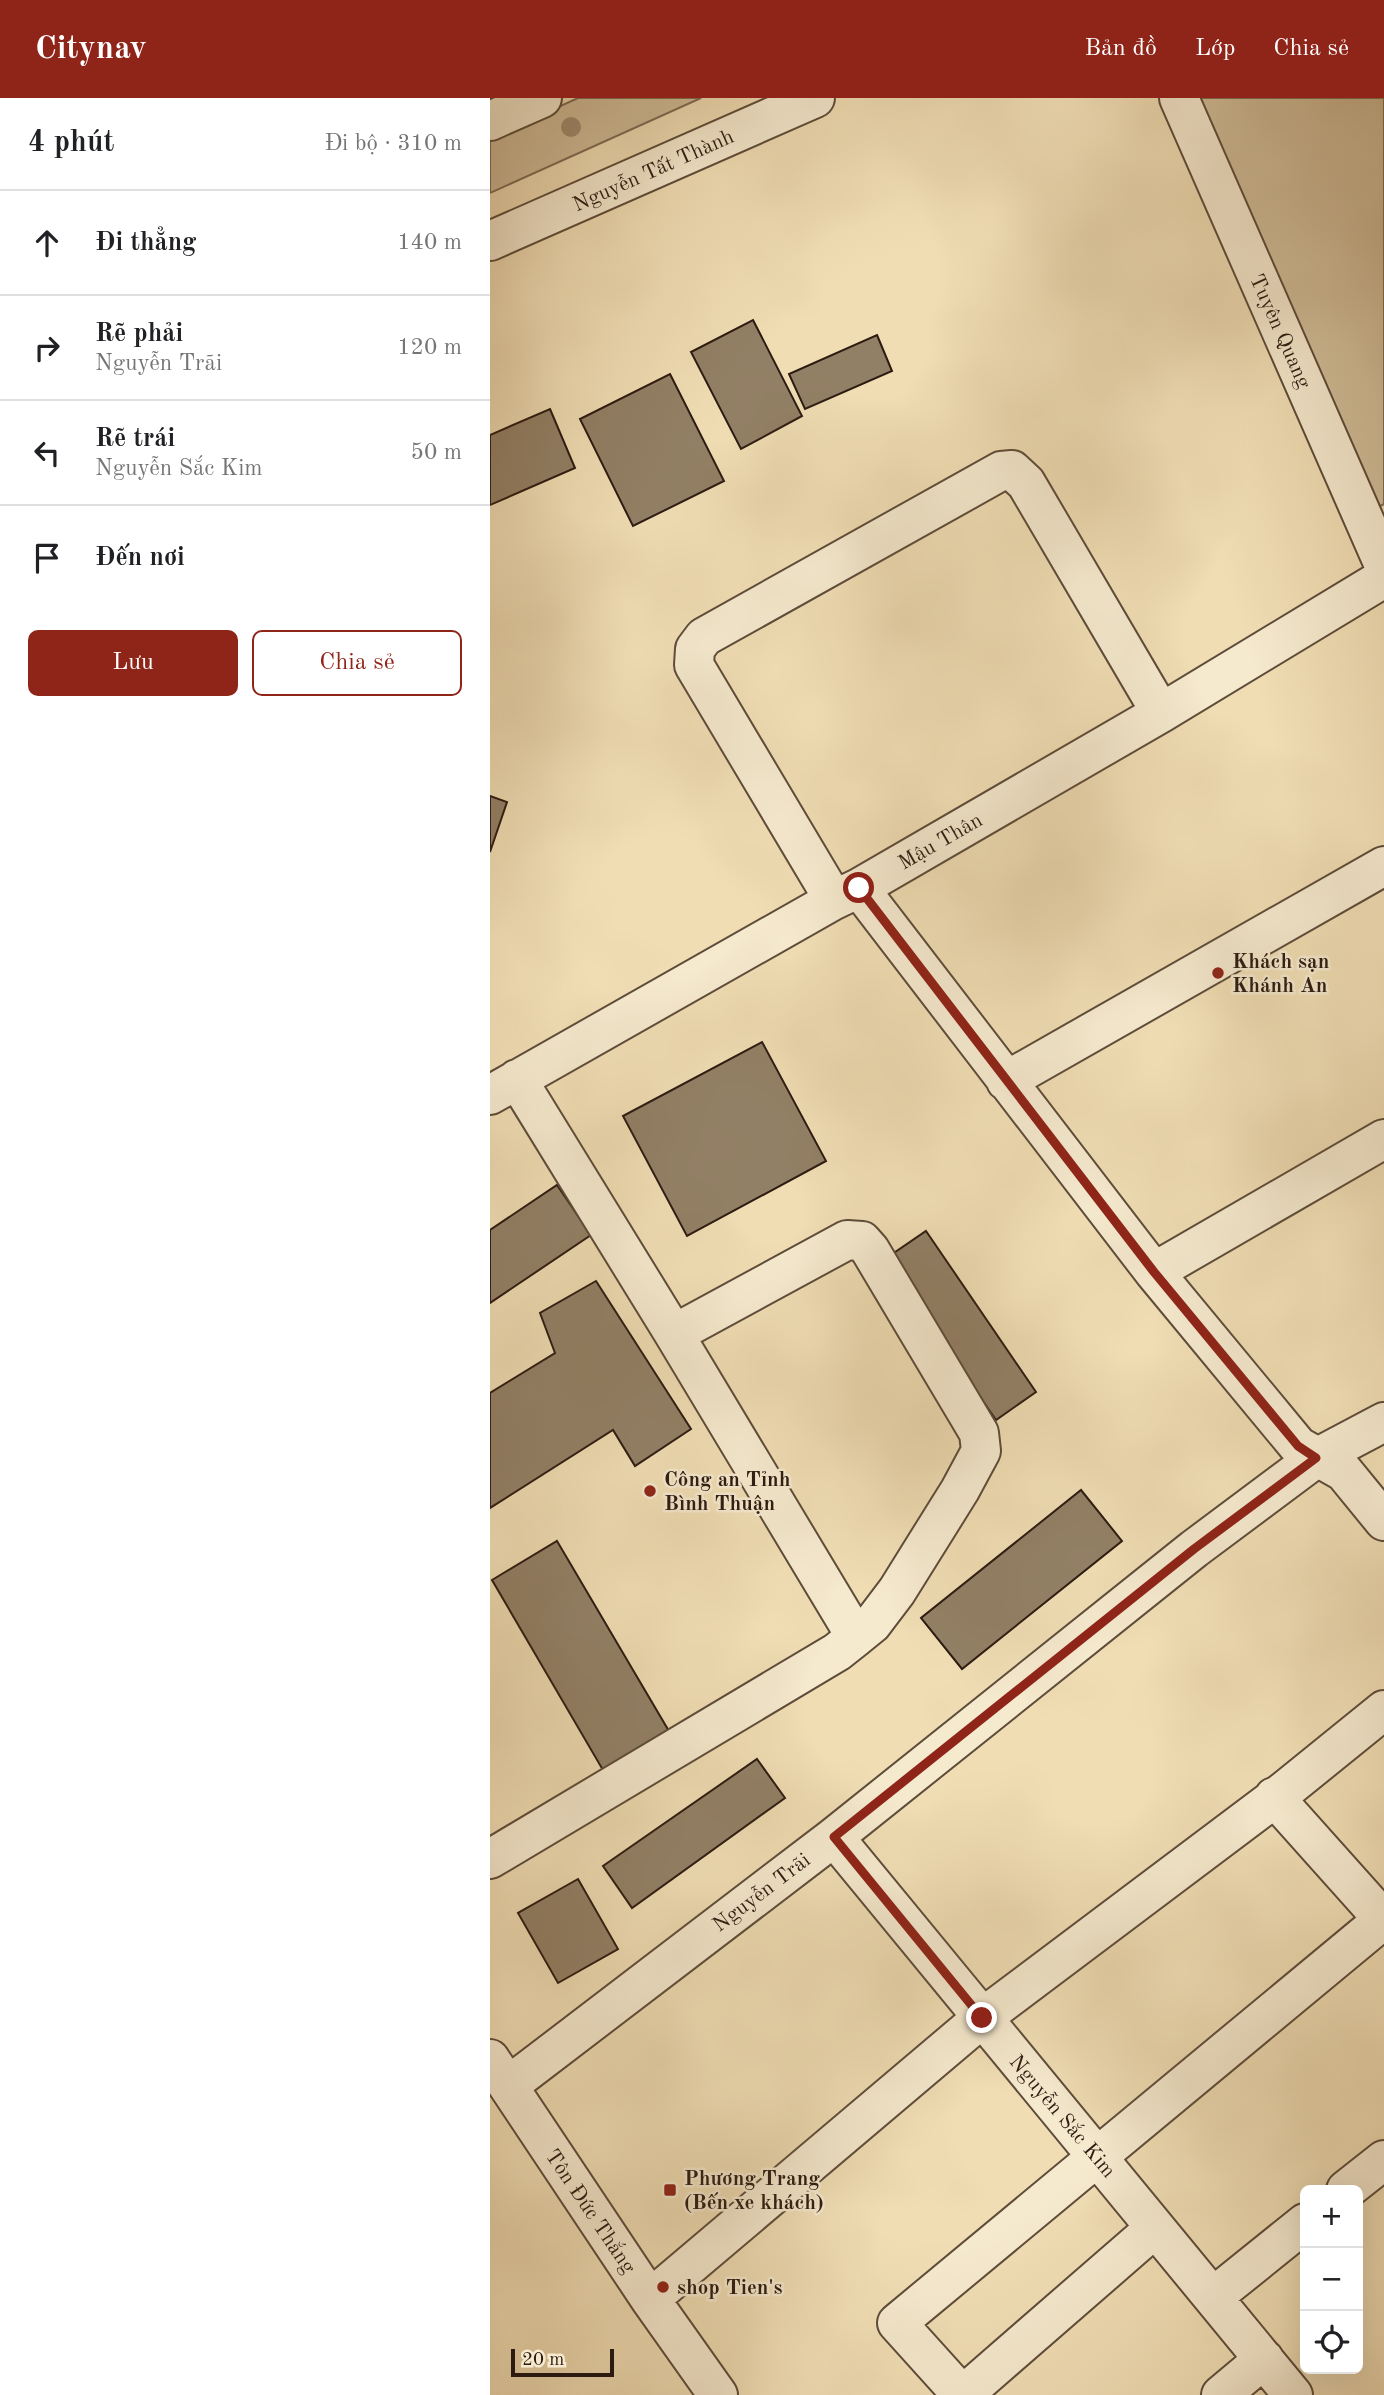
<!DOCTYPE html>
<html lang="vi">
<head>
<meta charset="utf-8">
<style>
  body { margin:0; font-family:"Old Standard TT",serif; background:#f6f6f6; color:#202124 }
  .controls { position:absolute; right:21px; bottom:21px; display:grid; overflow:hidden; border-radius:10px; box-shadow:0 7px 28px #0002 }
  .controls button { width:63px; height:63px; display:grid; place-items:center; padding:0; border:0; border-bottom:2px solid #e0e0e0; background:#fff; color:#202124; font:35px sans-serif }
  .scale { position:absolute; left:21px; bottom:18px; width:103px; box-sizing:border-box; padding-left:7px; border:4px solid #2d1b12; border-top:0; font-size:19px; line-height:24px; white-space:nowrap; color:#2d1b12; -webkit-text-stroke:5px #f5e9ce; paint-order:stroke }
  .stop { position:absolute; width:21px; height:21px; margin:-16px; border:5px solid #8f2418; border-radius:50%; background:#fff }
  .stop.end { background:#8f2418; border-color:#fff; box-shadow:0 2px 7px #0008 }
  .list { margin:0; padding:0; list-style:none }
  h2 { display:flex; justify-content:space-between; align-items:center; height:91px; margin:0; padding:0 28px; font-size:30px }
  h2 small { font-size:23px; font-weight:400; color:#757577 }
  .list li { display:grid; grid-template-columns:46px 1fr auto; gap:21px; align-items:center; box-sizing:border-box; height:105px; padding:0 28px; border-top:2px solid #e0e0e0 }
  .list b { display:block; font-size:26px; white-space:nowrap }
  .list p { margin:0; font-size:23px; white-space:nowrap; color:#757577 }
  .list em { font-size:23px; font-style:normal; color:#757577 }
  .actions { display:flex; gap:14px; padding:21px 28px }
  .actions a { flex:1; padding:16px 0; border:2px solid #8f2418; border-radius:10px; text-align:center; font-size:24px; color:#8f2418 }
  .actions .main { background:#8f2418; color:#fff }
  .icon { flex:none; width:38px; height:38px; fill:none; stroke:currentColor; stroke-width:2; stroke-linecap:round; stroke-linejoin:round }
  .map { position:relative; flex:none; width:894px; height:2297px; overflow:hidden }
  header { display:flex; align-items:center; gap:42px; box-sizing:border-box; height:98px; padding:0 35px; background:#8f2418; color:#fff }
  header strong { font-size:33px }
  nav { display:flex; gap:38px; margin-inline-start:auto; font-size:24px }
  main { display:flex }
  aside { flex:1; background:#fff }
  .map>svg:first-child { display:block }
  .green { fill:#cfbc98; stroke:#7e6c55; stroke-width:2 }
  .building { fill:#928066; stroke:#2d1b12; stroke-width:2 }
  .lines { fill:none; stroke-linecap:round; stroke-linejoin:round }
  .minor-casing { stroke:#5e4c3a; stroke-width:42 }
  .minor { stroke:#f5e9ce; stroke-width:38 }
  .tree { fill:#a08d71 }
  .route { stroke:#8f2418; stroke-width:9 }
  .poi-dot { fill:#8f2418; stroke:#f5e9ce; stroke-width:2.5 }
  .labels { text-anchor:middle; stroke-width:5; stroke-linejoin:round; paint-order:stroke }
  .street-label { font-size:21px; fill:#2d1b12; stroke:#f5e9ce }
  .poi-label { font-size:21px; font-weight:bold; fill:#2d1b12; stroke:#f5e9ce; text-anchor:start }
</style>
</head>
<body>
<header>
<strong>Citynav</strong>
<nav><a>Bản đồ</a><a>Lớp</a><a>Chia sẻ</a></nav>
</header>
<main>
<aside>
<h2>4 phút<small>Đi bộ · 310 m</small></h2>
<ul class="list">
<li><svg class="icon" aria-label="ahead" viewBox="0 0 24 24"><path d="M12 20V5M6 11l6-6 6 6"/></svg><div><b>Đi thẳng</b></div><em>140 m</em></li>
<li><svg class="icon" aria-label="right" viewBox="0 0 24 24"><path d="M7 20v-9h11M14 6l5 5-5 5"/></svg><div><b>Rẽ phải</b><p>Nguyễn Trãi</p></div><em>120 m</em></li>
<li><svg class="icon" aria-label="left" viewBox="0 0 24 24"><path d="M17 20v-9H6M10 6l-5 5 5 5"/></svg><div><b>Rẽ trái</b><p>Nguyễn Sắc Kim</p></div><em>50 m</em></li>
<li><svg class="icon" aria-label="arrive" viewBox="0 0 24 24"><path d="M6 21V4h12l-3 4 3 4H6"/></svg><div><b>Đến nơi</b></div></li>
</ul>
<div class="actions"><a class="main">Lưu</a><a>Chia sẻ</a></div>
</aside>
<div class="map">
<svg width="894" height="2297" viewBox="0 0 894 2297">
  <rect width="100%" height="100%" fill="#f0ddb4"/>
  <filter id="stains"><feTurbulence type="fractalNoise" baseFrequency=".00286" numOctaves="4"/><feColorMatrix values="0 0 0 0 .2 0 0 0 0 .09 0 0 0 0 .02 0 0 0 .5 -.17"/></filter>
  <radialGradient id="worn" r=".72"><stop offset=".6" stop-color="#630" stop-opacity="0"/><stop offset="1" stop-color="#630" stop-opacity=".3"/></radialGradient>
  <path class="green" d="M88 0H211L0 95V40Z
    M678 0H894V406L877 415Z"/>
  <path class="building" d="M263 222 312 318 251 351 201 254Z
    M387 237 402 273 315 311 299 276Z
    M180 276 234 383 143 428 90 321Z
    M60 311 85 370 0 407V337Z
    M0 698 17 704 0 754Z
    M272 944 336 1063 197 1138 133 1018Z
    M67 1087 101 1137 0 1205V1132Z
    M436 1133 546 1294 506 1322 395 1161Z
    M106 1183 201 1331 145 1368 123 1332 0 1410V1295L65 1255 50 1215Z
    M591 1392 632 1443 472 1571 431 1520Z
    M67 1443 183 1640 117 1679 2 1482Z
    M267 1661 295 1700 142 1810 113 1768Z
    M88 1781 128 1851 68 1885 28 1815Z"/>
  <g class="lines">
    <g class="minor-casing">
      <path id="minor" d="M689 0 894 467
        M0 23 52 0
        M0 143 325 0
        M369 790 664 1174 808 1348 854 1374 894 1423
        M344 802 204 567 205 551 214 539 511 373 522 372 536 385 671 615
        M516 983 894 768
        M0 997 344 802 369 790 671 615 894 480
        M664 1174 894 1041
        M184 1236 357 1142 372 1143 380 1152 489 1335 491 1353 470 1392 407 1493 382 1526 366 1539
        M784 1699 894 1822
        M344 1739 803 2297
        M0 1761 347 1554 366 1539 184 1236 27 981
        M0 1961 160 2201 228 2297
        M18 1988 344 1739 704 1451 826 1360 894 1324
        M856 2092 894 2062
        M723 2199 815 2125
        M160 2201 492 1920 794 1693 894 1612
        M472 2297 407 2225 894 1821
        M473 2297 665 2130
        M731 2297 774 2261"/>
    </g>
    <use href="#minor" class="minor"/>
  </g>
  <circle class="tree" cx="81" cy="29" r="10"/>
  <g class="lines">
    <path class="route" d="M369 790 664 1174 808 1348 826 1360 704 1451 344 1739 492 1920"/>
  </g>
  <g class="poi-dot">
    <circle cx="728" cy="875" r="7"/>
    <circle cx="160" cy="1393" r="7"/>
    <rect x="173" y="2085" width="14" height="14" rx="3.5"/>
    <circle cx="173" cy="2189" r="7"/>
  </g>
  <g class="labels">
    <g class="street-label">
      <text transform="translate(163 72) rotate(-24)" y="7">Nguyễn Tất Thành</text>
      <text transform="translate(791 233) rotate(66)" y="7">Tuyên Quang</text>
      <text transform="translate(450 743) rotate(-30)" y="7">Mậu Thân</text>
      <text transform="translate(271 1794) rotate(-37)" y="7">Nguyễn Trãi</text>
      <text transform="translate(573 2018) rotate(50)" y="7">Nguyễn Sắc Kim</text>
      <text transform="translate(101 2113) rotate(56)" y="7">Tôn Đức Thắng</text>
    </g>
    <g class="poi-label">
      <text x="742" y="870">Khách sạn<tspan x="742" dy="24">Khánh An</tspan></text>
      <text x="174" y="1388">Công an Tỉnh<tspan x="174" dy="24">Bình Thuận</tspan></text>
      <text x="194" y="2087">Phương Trang<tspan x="194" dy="24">(Bến xe khách)</tspan></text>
      <text x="187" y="2196">shop Tien's</text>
    </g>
  </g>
  <rect width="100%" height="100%" filter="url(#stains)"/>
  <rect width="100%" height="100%" fill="url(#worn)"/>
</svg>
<div class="controls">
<button>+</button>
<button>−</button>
<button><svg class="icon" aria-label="locate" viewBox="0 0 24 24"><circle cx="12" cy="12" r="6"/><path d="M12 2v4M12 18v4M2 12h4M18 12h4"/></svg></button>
</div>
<div class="scale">20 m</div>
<div class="stop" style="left:369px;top:790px"></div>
<div class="stop end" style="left:492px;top:1920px"></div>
</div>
</main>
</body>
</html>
